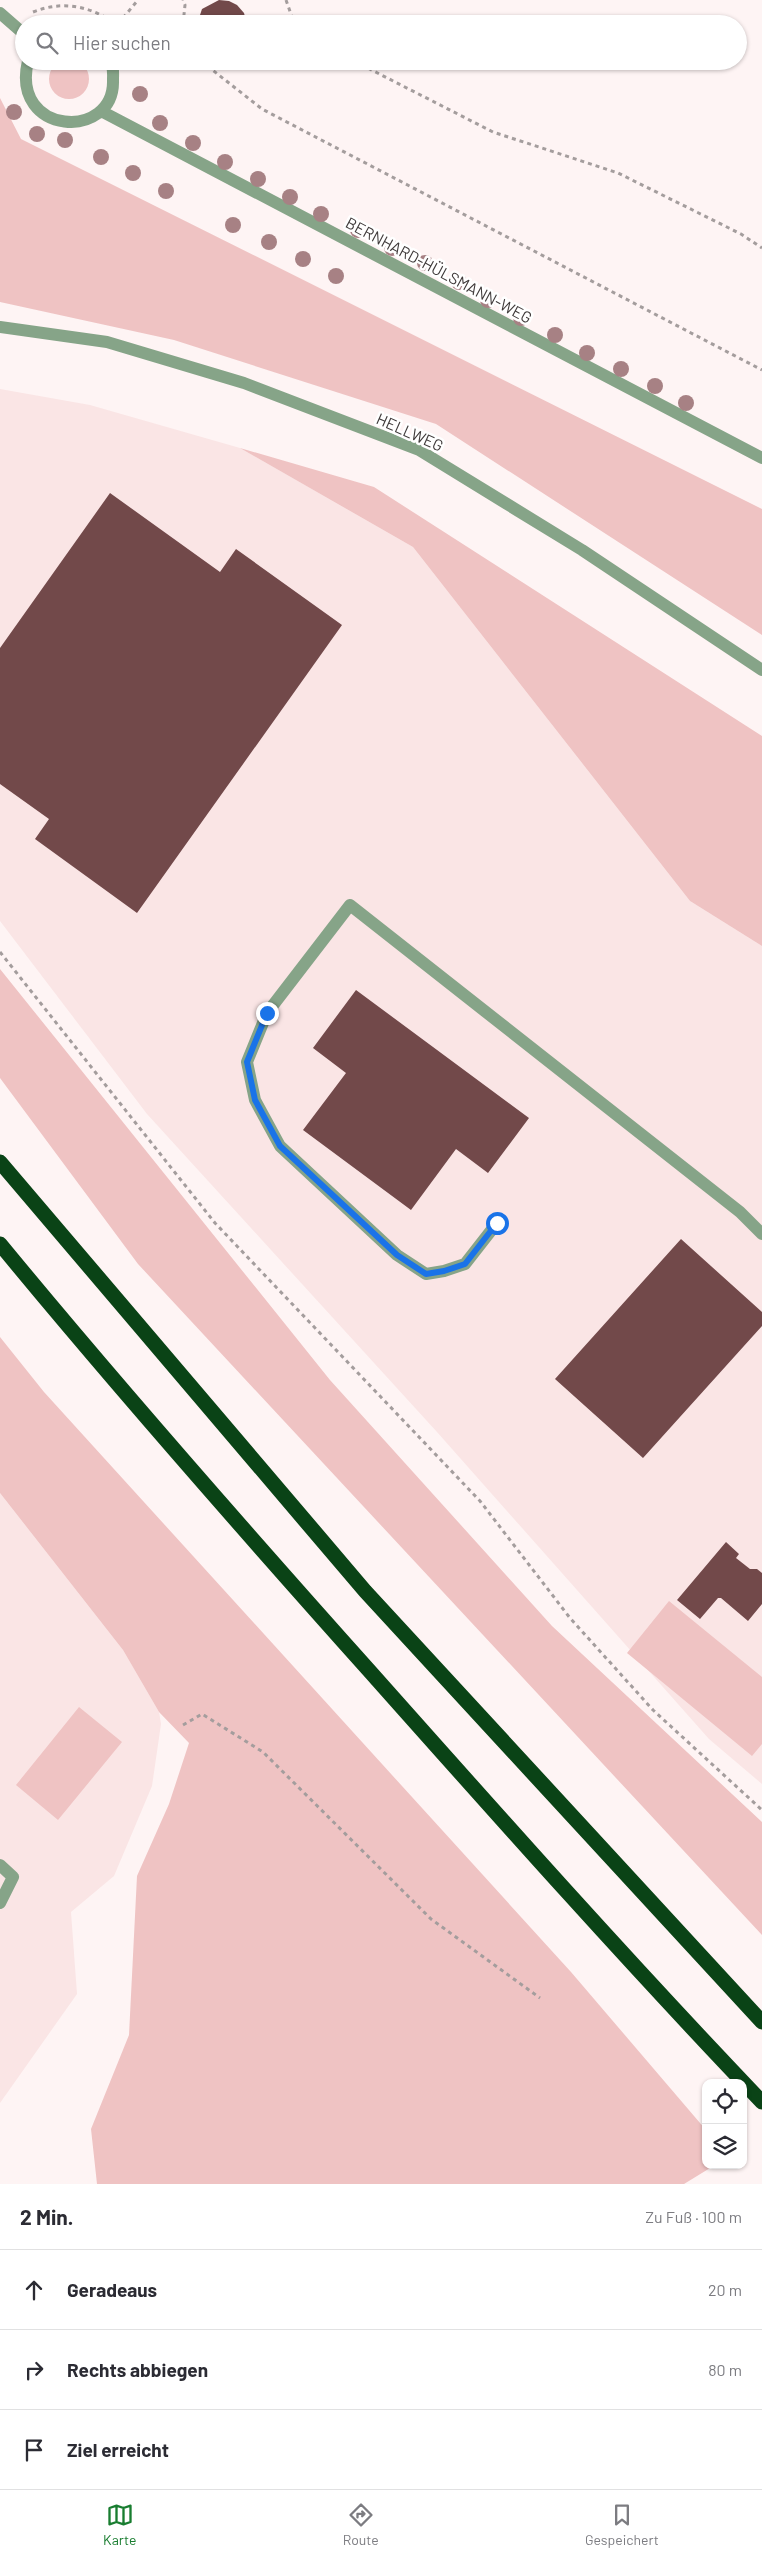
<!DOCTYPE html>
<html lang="de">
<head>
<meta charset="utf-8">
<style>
  body { margin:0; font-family:Barlow,sans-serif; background:#f7f7f7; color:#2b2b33 }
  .controls { position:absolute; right:15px; bottom:15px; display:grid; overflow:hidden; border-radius:10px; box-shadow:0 1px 4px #0004 }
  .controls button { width:45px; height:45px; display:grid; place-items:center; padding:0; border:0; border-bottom:1px solid #e1e1e2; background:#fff; color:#2b2b33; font:25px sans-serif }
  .stop { position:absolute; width:15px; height:15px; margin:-11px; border:4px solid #1a73e8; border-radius:50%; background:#fff }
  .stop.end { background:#1a73e8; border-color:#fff; box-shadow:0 1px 5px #0008 }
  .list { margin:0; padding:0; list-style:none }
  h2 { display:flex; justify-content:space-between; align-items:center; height:65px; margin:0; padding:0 20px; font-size:21px }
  h2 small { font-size:16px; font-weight:400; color:#7c7c81 }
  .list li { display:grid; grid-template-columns:32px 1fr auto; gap:15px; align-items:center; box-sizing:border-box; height:80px; padding:0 20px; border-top:1px solid #e1e1e2 }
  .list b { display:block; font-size:19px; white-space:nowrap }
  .list em { font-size:16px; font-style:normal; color:#7c7c81 }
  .icon { flex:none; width:28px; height:28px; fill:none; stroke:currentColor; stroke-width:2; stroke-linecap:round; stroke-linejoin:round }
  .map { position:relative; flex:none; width:762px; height:2184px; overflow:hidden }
  .search { position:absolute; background:#fff; box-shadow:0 1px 4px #0004; left:15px; right:15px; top:15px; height:55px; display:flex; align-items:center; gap:12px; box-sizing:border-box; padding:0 18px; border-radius:28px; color:#7c7c81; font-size:19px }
  .sheet { height:305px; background:#fff }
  nav { display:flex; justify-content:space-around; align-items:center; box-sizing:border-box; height:70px; border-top:1px solid #e1e1e2; background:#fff; font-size:14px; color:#7c7c81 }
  nav a { display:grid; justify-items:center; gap:2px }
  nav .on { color:#197d30 }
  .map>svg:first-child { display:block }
  .built { fill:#fae5e5 }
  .green { fill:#efc3c3 }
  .building { fill:#72494a }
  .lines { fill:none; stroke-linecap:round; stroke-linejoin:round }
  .path { stroke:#a49d9d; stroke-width:3; stroke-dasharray:4 4; stroke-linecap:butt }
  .minor { stroke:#86a488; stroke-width:12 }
  .highway { stroke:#0a4316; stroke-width:15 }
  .tree { fill:#a78184 }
  .route { stroke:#1a73e8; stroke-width:6 }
  .labels { text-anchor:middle; stroke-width:5; stroke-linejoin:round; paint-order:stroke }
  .street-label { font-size:16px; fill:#3f3a3a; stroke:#fff }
</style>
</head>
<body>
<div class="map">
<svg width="762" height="2184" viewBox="0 0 762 2184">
  <rect width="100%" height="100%" fill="#fef4f4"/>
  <path class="built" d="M0 389 90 405 240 448 413 547 690 901 762 946V1784L709 1739 437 1432 147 1114 0 921Z
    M0 1493 123 1650 159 1712 161 1724 152 1786 114 1876 71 1912 77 1994 0 2103Z"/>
  <path class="green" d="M49 79a20 20 0 1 1 40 0a20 20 0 1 1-40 0Z
    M0 98 21 139 762 509V635L436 424 174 340 0 302Z
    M240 448 374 487 762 736V946L690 901 413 547Z
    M0 969 330 1380 552 1626 762 1822V1935L138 1264 0 1078Z
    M0 1337 44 1392 571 1972 706 2130V2165H715L684 2184H97L91 2129 129 2035 137 1876 169 1804 189 1743 159 1712 123 1650 0 1493Z
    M669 1601 762 1677V1744L752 1756 627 1653Z
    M79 1707 122 1742 58 1820 16 1785Z"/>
  <path class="building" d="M219 0 229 1 237 5 244 13 247 24H197L202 9Z
    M110 493 220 572 236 549 342 625 137 913 35 839 49 819 0 784V648Z
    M356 990 529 1118 488 1173 456 1149 411 1210 303 1130 346 1073 313 1048Z
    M681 1239 762 1312V1326L643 1458 555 1379Z
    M726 1542 739 1554 736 1558 750 1569H757L762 1573V1604L748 1621 721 1598H718L700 1619 677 1600Z"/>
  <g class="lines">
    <path class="path" d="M286 0 293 20 297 24
      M33 12C63 0 90 6 116 24
      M118 24 138 0
      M183 24 185 5 183 0
      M201 61 262 109 762 370
      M354 61 493 132 618 173 741 234 762 248
      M0 952 215 1223 480 1501 570 1618 653 1710 762 1810
      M183 1725 202 1714 263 1752 431 1919 540 1998"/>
    <path class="minor" d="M0 13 24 34
      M28 61C10 136 115 141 113 80 113 73 114 67 110 61
      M101 111 762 458
      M0 327 107 342 244 383 419 450 582 550 762 670
      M497 1223 465 1264 444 1271 426 1274 397 1255 280 1146 255 1100 247 1062 267 1013 350 905 740 1212 762 1234
      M0 1865 13 1877 0 1903"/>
    <path class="highway" d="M0 1162 365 1591 762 2022
      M0 1244C121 1391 247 1534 374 1676 502 1820 629 1963 762 2102"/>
  </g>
  <g class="tree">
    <circle cx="140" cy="94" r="8"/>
    <circle cx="14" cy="112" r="8"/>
    <circle cx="160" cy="123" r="8"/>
    <circle cx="37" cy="134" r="8"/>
    <circle cx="65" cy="140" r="8"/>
    <circle cx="193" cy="143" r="8"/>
    <circle cx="101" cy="157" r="8"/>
    <circle cx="225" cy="162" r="8"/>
    <circle cx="133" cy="173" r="8"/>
    <circle cx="258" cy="179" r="8"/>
    <circle cx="166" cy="191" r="8"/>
    <circle cx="290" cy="197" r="8"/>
    <circle cx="321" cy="214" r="8"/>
    <circle cx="233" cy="225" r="8"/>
    <circle cx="358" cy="230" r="8"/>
    <circle cx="269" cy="242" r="8"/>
    <circle cx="392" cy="248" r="8"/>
    <circle cx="303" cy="259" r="8"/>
    <circle cx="425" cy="263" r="8"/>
    <circle cx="336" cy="276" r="8"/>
    <circle cx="459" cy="282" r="8"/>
    <circle cx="488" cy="300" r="8"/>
    <circle cx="521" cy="318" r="8"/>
    <circle cx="555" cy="335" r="8"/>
    <circle cx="587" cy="353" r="8"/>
    <circle cx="621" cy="369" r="8"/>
    <circle cx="655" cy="386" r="8"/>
    <circle cx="686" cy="403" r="8"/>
  </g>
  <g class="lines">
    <path class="route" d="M267 1013 247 1062 255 1100 280 1146 397 1255 426 1274 444 1271 465 1264 497 1223"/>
  </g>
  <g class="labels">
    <g class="street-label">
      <text transform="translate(439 270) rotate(28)" y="6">BERNHARD-HÜLSMANN-WEG</text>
      <text transform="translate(410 432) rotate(24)" y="6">HELLWEG</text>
    </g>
  </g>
</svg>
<div class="controls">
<button><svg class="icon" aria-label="locate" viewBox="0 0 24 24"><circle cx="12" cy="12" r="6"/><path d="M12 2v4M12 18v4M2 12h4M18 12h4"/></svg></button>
<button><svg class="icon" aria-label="layers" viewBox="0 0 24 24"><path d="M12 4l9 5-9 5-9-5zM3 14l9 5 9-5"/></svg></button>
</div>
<div class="stop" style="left:497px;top:1223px"></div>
<div class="stop end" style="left:267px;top:1013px"></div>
<div class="search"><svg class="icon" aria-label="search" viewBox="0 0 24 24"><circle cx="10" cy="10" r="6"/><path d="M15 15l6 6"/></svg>Hier suchen</div>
</div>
<section class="sheet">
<h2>2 Min.<small>Zu Fuß · 100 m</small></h2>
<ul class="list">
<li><svg class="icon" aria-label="ahead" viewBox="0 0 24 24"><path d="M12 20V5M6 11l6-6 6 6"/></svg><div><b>Geradeaus</b></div><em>20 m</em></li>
<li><svg class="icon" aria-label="right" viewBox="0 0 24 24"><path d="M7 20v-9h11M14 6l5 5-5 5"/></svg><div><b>Rechts abbiegen</b></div><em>80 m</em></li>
<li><svg class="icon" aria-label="arrive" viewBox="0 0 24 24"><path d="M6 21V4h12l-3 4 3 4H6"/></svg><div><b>Ziel erreicht</b></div></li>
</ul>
</section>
<nav>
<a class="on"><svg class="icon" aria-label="map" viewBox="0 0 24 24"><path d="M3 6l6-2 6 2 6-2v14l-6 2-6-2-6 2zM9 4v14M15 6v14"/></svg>Karte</a>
<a><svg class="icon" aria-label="directions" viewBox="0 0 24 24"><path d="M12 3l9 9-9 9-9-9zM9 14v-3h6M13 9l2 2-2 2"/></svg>Route</a>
<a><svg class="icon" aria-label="saved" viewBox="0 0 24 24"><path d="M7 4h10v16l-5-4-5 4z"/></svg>Gespeichert</a>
</nav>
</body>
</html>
